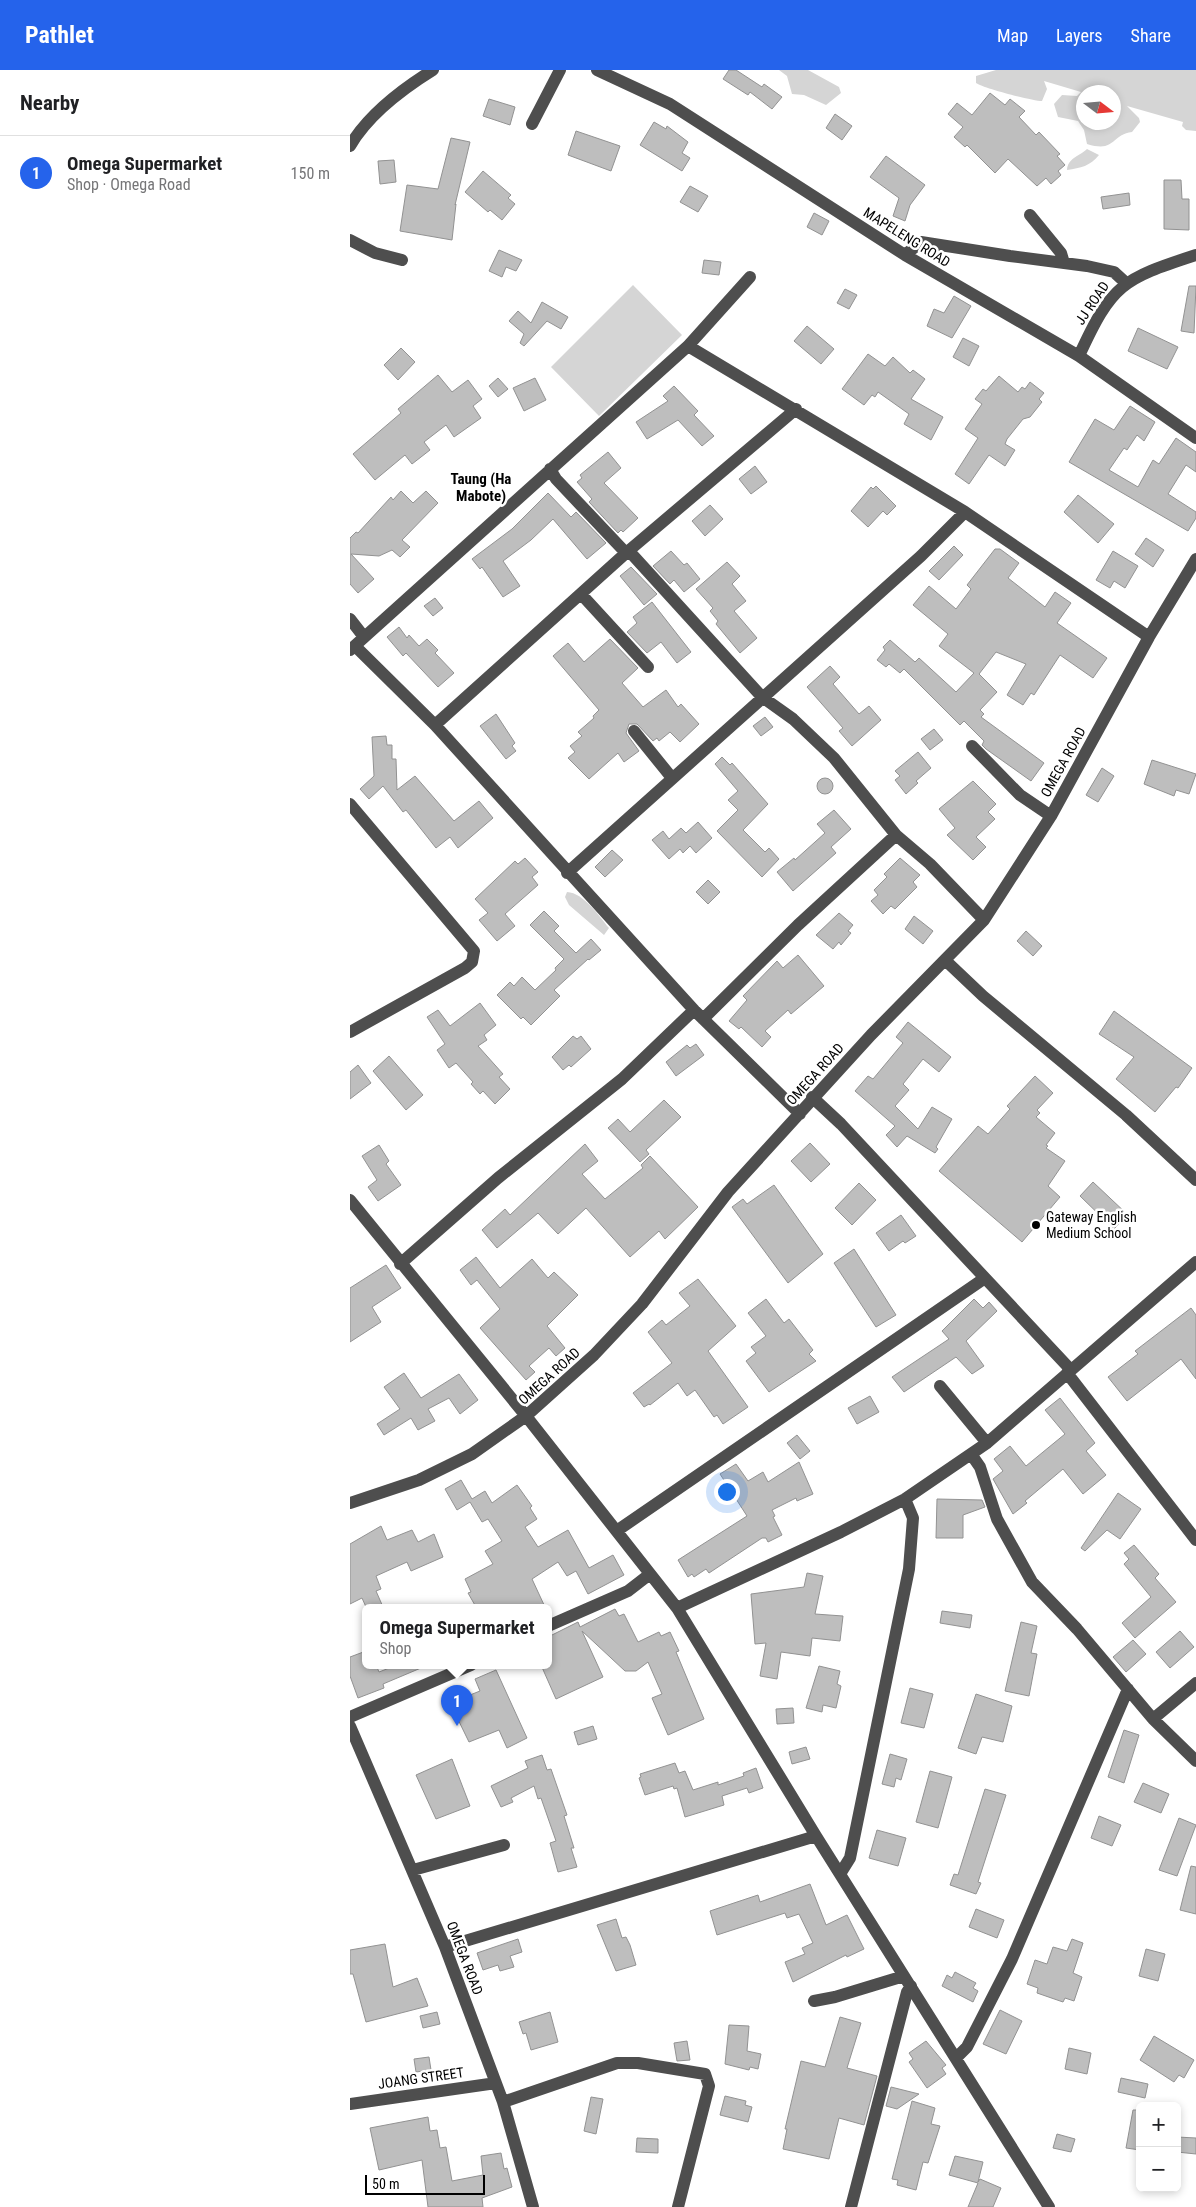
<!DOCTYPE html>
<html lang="en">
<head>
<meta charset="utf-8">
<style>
  body { margin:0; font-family:"Roboto Condensed",sans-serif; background:#f6f6f6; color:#202124 }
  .controls { position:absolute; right:15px; bottom:15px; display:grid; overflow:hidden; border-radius:8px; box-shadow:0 2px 8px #0003 }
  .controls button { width:45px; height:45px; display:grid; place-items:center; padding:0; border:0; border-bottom:1px solid #e0e0e0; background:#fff; color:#202124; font:25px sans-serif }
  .compass { position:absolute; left:726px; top:15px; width:45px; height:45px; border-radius:50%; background:#fff; box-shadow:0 2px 8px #0003; rotate:106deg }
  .scale { position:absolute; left:15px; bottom:12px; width:120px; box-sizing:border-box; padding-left:5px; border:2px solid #000; border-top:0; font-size:14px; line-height:18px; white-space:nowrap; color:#000; -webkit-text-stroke:4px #fff; paint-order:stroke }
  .you { position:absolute; left:376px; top:1421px; width:18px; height:18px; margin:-12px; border:4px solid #fff; border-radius:50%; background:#1a73e8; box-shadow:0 0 0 8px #1a73e833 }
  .badge { display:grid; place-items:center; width:32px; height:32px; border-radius:50%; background:#2563eb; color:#fff; font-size:16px; font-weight:700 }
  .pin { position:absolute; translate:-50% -41px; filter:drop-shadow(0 1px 2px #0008) }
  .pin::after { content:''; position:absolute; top:26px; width:18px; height:15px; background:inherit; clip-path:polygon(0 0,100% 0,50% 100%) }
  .popup { position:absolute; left:12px; top:1534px; width:190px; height:65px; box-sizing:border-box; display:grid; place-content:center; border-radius:8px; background:#fff; filter:drop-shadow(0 1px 4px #0005); font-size:16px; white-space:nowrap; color:#757577 }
  .popup b { font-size:19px; color:#202124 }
  .popup::after { content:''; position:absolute; left:50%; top:100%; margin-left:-10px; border:10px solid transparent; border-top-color:#fff }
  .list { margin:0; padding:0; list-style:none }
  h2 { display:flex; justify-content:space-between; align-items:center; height:65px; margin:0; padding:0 20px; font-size:21px }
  h2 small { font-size:16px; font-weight:400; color:#757577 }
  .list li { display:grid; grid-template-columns:32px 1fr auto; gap:15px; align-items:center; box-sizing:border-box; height:75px; padding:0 20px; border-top:1px solid #e0e0e0 }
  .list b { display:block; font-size:19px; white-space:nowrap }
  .list p { margin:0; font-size:16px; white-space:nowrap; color:#757577 }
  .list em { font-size:16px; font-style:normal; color:#757577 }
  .map { position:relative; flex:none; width:846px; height:2137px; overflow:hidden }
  header { display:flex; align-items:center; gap:30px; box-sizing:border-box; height:70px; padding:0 25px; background:#2563eb; color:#fff }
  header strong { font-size:24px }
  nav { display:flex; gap:28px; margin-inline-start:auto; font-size:18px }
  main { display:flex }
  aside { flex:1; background:#fff }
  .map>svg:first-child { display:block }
  .green { fill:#d5d5d5; fill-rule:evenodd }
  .building { fill:#bebebe; stroke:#929292 }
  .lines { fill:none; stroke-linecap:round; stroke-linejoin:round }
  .minor { stroke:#4e4e4e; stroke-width:12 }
  .poi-dot { fill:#000; stroke:#fff; stroke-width:2 }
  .labels { text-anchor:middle; stroke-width:5; stroke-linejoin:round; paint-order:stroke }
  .street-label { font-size:14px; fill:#000; stroke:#fff }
  .poi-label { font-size:14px; fill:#000; stroke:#fff; text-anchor:start }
  .neighbourhood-label { font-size:15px; font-weight:bold; fill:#000; stroke:#fff }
</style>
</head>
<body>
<header>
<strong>Pathlet</strong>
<nav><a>Map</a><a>Layers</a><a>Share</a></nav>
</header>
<main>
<aside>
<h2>Nearby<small></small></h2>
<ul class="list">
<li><span class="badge">1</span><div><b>Omega Supermarket</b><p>Shop · Omega Road</p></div><em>150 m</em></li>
</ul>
</aside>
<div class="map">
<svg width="846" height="2137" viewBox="0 0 846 2137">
  <rect width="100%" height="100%" fill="#fff"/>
  <path class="green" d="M429 0H458L489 17 491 23 476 35 454 25 442 24 437 6Z
    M646 0H846V61L836 60 832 56 833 52 777 36 789 48 790 52 782 62C760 65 766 83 737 74L734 60 728 51 708 47 704 34 712 25 727 26 731 22 694 11 697 19 692 31C682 31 633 18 626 13V6ZM734 22H764V52H734Z
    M737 79 749 85C740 96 731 98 717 100 718 88 728 87 737 79Z
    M283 215 332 265 249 346 201 297Z
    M217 822C234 823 249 846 259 858L254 865 219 835 215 827Z"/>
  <path class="building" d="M379 0H386L412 17 414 14 432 27 422 39 400 22 398 25 373 9Z
    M640 23 655 35 660 29 675 41 669 47 686 65 689 62 710 84 707 86 715 95 708 101 711 105 701 114 696 108 687 116 658 89 645 103 617 75 615 77 604 67 613 57 598 44 607 33 622 45Z
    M139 29 165 37 160 55 133 46Z
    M485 44 502 56 492 70 476 58Z
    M304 52 316 59 317 56 338 72 332 83 340 88 332 101 290 75Z
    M226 61 270 76 261 101 218 85Z
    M101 68 120 72 105 135 106 134 102 170 50 161 57 115 88 119Z
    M536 86 575 115 560 135 555 151 543 146 549 128 520 107Z
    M44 90 46 112 30 114 28 91Z
    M133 101 161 125 158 128 165 134 152 150 140 140 138 142 115 122Z
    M814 110H831L832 129H839V160L814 159Z
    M340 116 358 126 348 142 330 132Z
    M779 123 780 135 753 139 751 127Z
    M464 143 479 151 472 165 457 157Z
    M149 180 172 190 166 201 156 197 152 207 139 201Z
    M354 190 371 192 369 205 352 203Z
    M839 216H846L844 263 831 261Z
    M495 219 507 225 499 239 487 233Z
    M604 226 621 236 602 268 577 256 584 239 594 243Z
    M192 232 218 247 211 259 197 251 174 276 170 273 174 264 159 251 168 241 181 253Z
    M457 256 484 279 471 294 444 271Z
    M788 258 828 277 817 299 778 281Z
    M613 268 629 276 619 296 603 287Z
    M51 278 65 292 48 310 34 295Z
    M518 284 535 296 543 287 560 303 563 300 575 309 561 329 593 347 581 370 554 354 559 344 528 322 525 327 522 325 514 335 492 319Z
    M88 305 102 322 118 310 132 329 123 336 131 348 104 367 96 355 74 372 80 380 62 394 55 385 25 410 3 384 51 343 48 339Z
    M649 306 668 322 672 317 675 319 680 312 694 323 689 329 692 332 680 347 673 349 657 369 655 374 665 380 655 396 639 385 619 414 605 404 628 368 615 359 632 334 625 329 633 319 636 321Z
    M148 308 158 319 148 327 139 316Z
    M185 308 196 330 174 341 163 318Z
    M324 316 348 341 344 345 364 366 352 376 328 350 297 369 286 352 318 331 313 326Z
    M780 336 805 352 794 371 787 365 777 380 774 378 759 400 788 417 803 390 809 394 826 368 846 382V402L836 395 818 424 846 442V448L838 461 719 392 745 349 764 360Z
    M258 382 271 398 254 413 288 448 273 462 271 460 268 463 239 432 242 429 227 412 232 408 230 405Z
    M405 396 417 412 401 424 389 409Z
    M526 416 546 436 537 445 533 441 518 457 501 441 521 417 523 419Z
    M51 421 63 433 76 421 88 433 52 470 60 477 50 487 42 480 29 486 1 484 24 509 8 523 0 514V468L6 462 8 463 41 427 43 430Z
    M198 423 221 447 226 442 256 473 237 489 203 449 181 470 153 491 170 516 153 527 132 497 130 499 122 489 162 459Z
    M728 425 764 454 748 473 714 442Z
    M360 435 373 449 355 466 342 451Z
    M796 468 814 480 803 497 785 484Z
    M604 476 613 485 589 510 579 501Z
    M645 479H650L669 493 658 508 695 537 705 522 721 533 707 553 757 588 743 608 710 585 684 625 681 623 673 635 657 625 676 594 646 582 629 604 647 622 630 640 634 644 631 647 694 693 681 711 636 679 632 675 634 671 614 651 610 655 554 599 550 603 539 594 536 597 527 590 535 580 533 577 540 570 565 592 569 588 606 622 624 603 589 576 598 564 563 535 579 516 606 539 621 519 617 515Z
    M321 481 334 495 337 493 350 509 334 522 324 510 320 514 303 496Z
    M763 481 788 496 775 518 764 511 760 518 746 510Z
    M377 492 390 506 382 514 396 531 384 541 407 568 390 583 366 554 368 551 360 541 363 538 346 519Z
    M281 497 307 524 294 535 270 506Z
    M85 528 93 538 83 546 74 536Z
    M302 532 341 582 327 593 311 572 297 583 277 562 287 553 283 547Z
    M49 557 57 568 59 565 69 576 77 569 88 580 85 583 104 603 88 617 56 583 53 586 37 567Z
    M260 569 288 598 272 613 293 637 316 620 328 637 331 634 349 654 330 672 320 662 309 671 307 668 303 671 287 654H279L276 663 289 681 274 692 268 683 239 709 218 688 225 682 220 676 232 666 228 662 244 648 243 646 249 640 203 586 218 573 234 592Z
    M480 596 490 607 483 614 509 644 519 636 531 650 502 676 489 661 493 658 457 617Z
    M146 644 165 673 162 676 166 681 156 689 130 656Z
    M415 647 423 657 411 666 403 656Z
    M584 659 593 670 580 680 571 669Z
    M36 666 37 675H42V689H46L47 720 65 706 104 751 129 731 143 748 108 778 100 767 86 778 56 740 53 742 33 716 19 729 10 719 24 706 22 667Z
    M568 682 581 698 566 711 568 713 556 724 545 710 550 706 545 701Z
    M372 687 380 695 382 693 418 734 393 760 415 782 419 778 429 789 412 807 367 761 388 740 378 730 388 721 365 694Z
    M802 690 846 704 839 724 826 720 824 726 794 714Z
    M752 698 764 706 748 732 736 725Z
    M467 716a8 8 0 1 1 16 0a8 8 0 1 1-16 0Z
    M623 711 646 734 638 742 645 749 626 767 636 777 623 790 597 765 605 758 589 739Z
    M484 740 501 759 481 777 486 783 443 821 427 802 444 788 445 790 475 763 467 754Z
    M348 752 362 768 346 783 340 776 333 783 330 779 319 789 302 770 313 761 319 769 331 758 336 763Z
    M262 780 273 790 255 807 245 797Z
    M175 788 188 802 182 807 188 815 155 844 165 856 147 871 129 850 138 843 125 829 165 791 168 794Z
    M550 788 570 805 563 812 567 817 545 839 541 836 533 844 521 831 528 825 524 820 537 807 534 804Z
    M358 810 370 822 358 834 346 822Z
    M194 841 209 856 204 861 226 883 241 869 251 880 239 890 238 889 204 920 210 926 181 955 173 947 171 949 147 925 160 912 164 916 172 907 185 920 206 900 205 898 214 889 180 855Z
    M489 843 503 855 498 861 501 863 491 875 489 872 483 879 466 865Z
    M564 846 583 861 573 874 555 859Z
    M676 861 692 876 683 886 667 871Z
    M448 885 474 916 441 944 438 940 415 961 421 967 412 977 391 957 389 959 379 951 397 930 393 926 427 891 433 898Z
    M130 933 146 955 134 965 137 970 128 976 153 1004 149 1007 160 1019 145 1034 133 1021 130 1024 121 1014 123 1012 106 993 99 998 87 980 95 974 77 947 88 940 100 956Z
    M764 941 842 998 828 1018 826 1017 805 1042 766 1009 784 987 749 964Z
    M558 952 601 987 589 1002 573 989 553 1014 559 1020 545 1036 568 1059 582 1037 602 1049 586 1077 588 1079 585 1083 557 1066 547 1077 536 1065 545 1056 505 1021 518 1006 523 1009 553 973 546 967Z
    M223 966 227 969 231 966 241 979 221 997 219 995 213 1000 202 987Z
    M346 974 354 985 326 1006 316 992 337 975 340 978Z
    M39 986 73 1025 56 1040 23 1001Z
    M8 995 21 1013 0 1029V1002Z
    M685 1006 703 1023 687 1040 690 1043 686 1047 705 1063 696 1075 698 1076 696 1078 715 1091 698 1116 710 1127 672 1172 589 1101 628 1056 638 1064 660 1039 657 1036Z
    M314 1030 331 1047 296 1080 299 1084 290 1092 258 1058 268 1049 280 1062Z
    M460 1073 480 1094 461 1112 441 1091Z
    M235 1074 248 1091 232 1104 255 1129 293 1098 291 1095 300 1086 348 1137 315 1169 309 1161 280 1187 236 1138 208 1164 188 1143 147 1178 132 1160 155 1139 160 1145Z
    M29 1075 39 1091 36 1094 51 1115 28 1131 18 1117 27 1110 12 1086Z
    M743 1112 778 1145 764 1159 730 1126Z
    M509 1113 526 1130 502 1155 485 1138Z
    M424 1115 473 1184 438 1213 382 1137 393 1129 397 1134Z
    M551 1145 566 1166 555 1173 553 1171 539 1181 526 1163Z
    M504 1179 546 1245 526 1257 484 1193Z
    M126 1187 150 1218 182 1189 198 1208 204 1202 228 1225 197 1256 215 1278 206 1286 199 1278 179 1296 185 1302 176 1310 130 1258 150 1239 127 1210 121 1215 110 1200Z
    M36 1195 51 1218 22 1237 31 1252 0 1272V1218Z
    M348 1209 386 1256 358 1281 398 1337 373 1354 367 1345 364 1347 345 1320 337 1326 328 1313 300 1335 299 1334 294 1337 283 1323 322 1293 298 1262 312 1250 316 1255 340 1236 329 1223Z
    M416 1229 434 1253 439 1249 463 1280 459 1284 466 1291 419 1322 396 1291 406 1283 401 1277 416 1266 398 1243Z
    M624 1229 633 1238 639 1232 647 1241 616 1271 634 1296 622 1304 606 1287 554 1322 542 1307 599 1269 592 1261Z
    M841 1238 846 1245V1309L831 1289 777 1331 758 1307 788 1284 785 1281Z
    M54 1303 71 1328 109 1304 128 1330 110 1344 99 1328 78 1339 85 1351 68 1360 61 1348 34 1365 27 1354 50 1339 34 1317Z
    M520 1326 529 1342 507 1354 498 1338Z
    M710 1328 745 1373 736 1381 756 1405 733 1424 713 1399 675 1431 677 1433 663 1444 643 1409 653 1401 644 1389 660 1376 676 1396 715 1364 695 1340Z
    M447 1365 460 1381 450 1389 437 1373Z
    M449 1392 463 1424 447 1431 446 1428 422 1440 425 1446 423 1447 432 1465 418 1472 416 1468H412L359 1503 356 1499 344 1507 342 1504 338 1507 328 1490 397 1446 370 1404 386 1394 398 1411 413 1402 418 1412Z
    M111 1410 122 1429 135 1421 142 1433 167 1415 182 1436 180 1438 187 1449 175 1457 188 1477 218 1460 239 1498 263 1485 274 1505 238 1524 226 1501 217 1506 208 1492 182 1509 195 1537H126L118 1523 121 1522 115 1509 143 1494 135 1481 152 1471 138 1449 132 1452 120 1432 107 1440 95 1419Z
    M768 1423 791 1439 770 1469 757 1460 735 1481 731 1478Z
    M587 1429 632 1430 635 1437 613 1445V1468H586Z
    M31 1456 37 1470 62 1460 68 1472 84 1464 93 1487 61 1501 57 1492 26 1506 31 1519 26 1521 33 1537H16L12 1528 0 1534V1474Z
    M784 1475 809 1504 805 1508 826 1532 785 1568 772 1553 801 1527 774 1494 779 1489 774 1483Z
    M457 1503 473 1506 465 1544 493 1546 490 1571 462 1568 460 1586 431 1582 427 1609 410 1606 416 1573 405 1574 401 1524 454 1517Z
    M265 1539 269 1546 274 1544 288 1572 309 1562 311 1566 320 1562 329 1581 326 1582 354 1649 318 1665 302 1628 312 1624 298 1592 286 1601H275L232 1561 253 1607 206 1629 191 1595H198V1567L228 1552 230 1557Z
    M592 1541 622 1545 620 1558 590 1553Z
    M671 1552 687 1556 681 1583 687 1584 679 1626 655 1621Z
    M830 1561 844 1577 820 1598 806 1582Z
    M783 1570 796 1584 776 1602 763 1587Z
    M16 1581V1595H26L29 1602 47 1595H78L33 1614 34 1618 8 1628 0 1606V1587Z
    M469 1596 490 1601 487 1614 491 1616 486 1638 473 1635 472 1642 456 1638Z
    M146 1600 177 1668 157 1678 149 1660 119 1672 100 1633 130 1621 125 1609Z
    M560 1618 583 1624 574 1658 551 1653Z
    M626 1624 662 1636 653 1672 632 1667 626 1684 608 1678Z
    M443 1638 444 1653 427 1654 426 1639Z
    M243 1656 247 1669 228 1675 224 1662Z
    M774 1660 789 1665 774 1713 758 1707Z
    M456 1677 460 1689 442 1694 439 1682Z
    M540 1684 557 1689 551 1710 546 1708 544 1717 532 1714Z
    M192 1685 197 1700 201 1699 217 1745 214 1746 224 1778H221L227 1797 208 1802 200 1773 206 1771 191 1728 188 1729 184 1716 161 1728 163 1732 151 1737 141 1716 178 1698 175 1691Z
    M102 1689 120 1736 86 1749 66 1705Z
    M325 1693 329 1703 335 1701 343 1720 368 1712V1715L394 1706 393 1703 406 1698 413 1718 399 1723 397 1718 372 1726 374 1735 335 1747 327 1718 324 1719 323 1716 295 1725 289 1708 291 1707 290 1704Z
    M580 1701 602 1707 588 1758 566 1752Z
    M793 1713 819 1724 811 1743 784 1732Z
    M635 1719 656 1725 628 1812 631 1813 626 1824 600 1815 604 1804 608 1805Z
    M749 1746 771 1755 762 1776 741 1768Z
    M829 1748 846 1755 827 1806 809 1800Z
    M527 1760 556 1768 548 1796 519 1788Z
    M841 1796 846 1797V1844L830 1840Z
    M460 1814 476 1855 497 1845 514 1879 497 1887 496 1885 443 1912 435 1892 455 1884 452 1878 463 1873 449 1844 437 1848 435 1843 367 1865 360 1841 408 1825 410 1832Z
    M626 1839 654 1850 647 1868 619 1857Z
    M266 1849 272 1868 276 1867 280 1875 286 1895 266 1901 247 1855Z
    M168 1869 172 1882 160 1886 164 1897 150 1901 148 1895 133 1900 127 1883Z
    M722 1869 733 1873 723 1903 732 1907 724 1931 715 1928 713 1932 687 1923 688 1918 677 1914 685 1890 697 1894 703 1877 717 1881Z
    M35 1874 43 1917 67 1908 78 1936 16 1952 3 1904H0V1880Z
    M796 1879 815 1884 808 1911 789 1906Z
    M605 1902 626 1913 623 1918 628 1921 623 1932 592 1916 597 1905 602 1908Z
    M650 1940 672 1951 656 1984 633 1974Z
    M87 1942 90 1954 73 1958 70 1946Z
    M200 1942 208 1972 181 1980 176 1963 173 1964 169 1952Z
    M490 1947 511 1953 497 1998 527 2006 514 2055 489 2048 479 2089 433 2079 437 2059H435L451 1991 475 1997Z
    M379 1955 399 1956 397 1981 411 1984 408 1999 400 1997 399 2000 375 1994Z
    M804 1966 844 1990 834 2008 829 2005 824 2012 790 1990Z
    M337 1971 340 1990 327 1991 324 1973Z
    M576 1971 596 1995 592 1998 596 2004 577 2018 559 1992 563 1989 559 1983Z
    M719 1978 741 1983 737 2004 715 1999Z
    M79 1987 81 2000 66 2002 64 1989Z
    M771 2008 798 2014 795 2028 768 2022Z
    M541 2017 569 2024 547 2039 536 2036Z
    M375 2026 396 2031 395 2035 402 2037 398 2052 370 2045Z
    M241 2027 253 2029 246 2064 234 2061Z
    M562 2031 585 2038 581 2054 590 2056 578 2093 573 2092 566 2120 547 2115 548 2110 542 2109Z
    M783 2040H790V2080L776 2078Z
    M78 2047 80 2061 87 2060 90 2078 96 2077 102 2111 133 2105 131 2086 151 2083 154 2099 157 2098 162 2117 132 2128 133 2137H78L72 2090 29 2100 20 2058Z
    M707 2064 725 2069 721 2082 703 2078Z
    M827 2067 846 2068V2084L827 2082Z
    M287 2068 308 2069V2083L286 2082Z
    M605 2086 633 2092 628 2112 630 2109 651 2118 643 2137H618L628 2113 599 2105Z"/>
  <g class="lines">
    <path class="minor" d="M247 0 320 34 555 185 729 286 846 368
      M182 54 210 0
      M0 76C18 45 54 18 83 0
      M680 145 711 183 714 193
      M0 170 25 183 52 190
      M555 185 571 172 660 186 737 196 764 202 776 213
      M338 276 400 207
      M729 286C762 214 772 209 846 185
      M200 399 206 409 276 483
      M279 481 412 627 443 649 484 688 546 765 448 855 353 949
      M231 524 298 597
      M0 549 14 567
      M5 576 85 655 344 940 450 1044
      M0 580 338 276 615 442 799 567
      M85 655 276 483 446 339
      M284 661 322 708
      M622 676 670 725 701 746
      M0 734 124 881 122 892 115 898 0 962
      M546 765 580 794 634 850
      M217 803 571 486 615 442
      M595 890 633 926 776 1045 846 1110
      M462 1027 491 1054 721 1300
      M0 1130 176 1346 327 1538 466 1766 699 2137
      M50 1194 148 1108 272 1009 344 940
      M717 1303 846 1470
      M590 1316 637 1373
      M621 1384 630 1397 647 1449 682 1512 727 1559 803 1649 846 1691
      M0 1433 69 1410 122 1384 176 1346 244 1285 292 1234 378 1122 521 965 634 850 701 746 799 567 846 489
      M268 1460 635 1208
      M327 1538 491 1462 555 1429 637 1373 846 1192
      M198 1556 278 1521 300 1504
      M0 1647 121 1595
      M803 1649 846 1613
      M0 1656 95 1877 153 2032 183 2137
      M63 1800 154 1775
      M490 1804 500 1788 559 1499 563 1448 555 1429
      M95 1877 466 1766
      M464 1931 485 1927 554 1906
      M607 1987 617 1977 662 1889 778 1619
      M153 2032 267 1993H288L355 2004 359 2016 328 2137
      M0 2034 146 2013
      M501 2137 557 1922 561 1916"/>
  </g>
  <circle class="poi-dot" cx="686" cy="1155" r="5"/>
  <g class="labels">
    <g class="street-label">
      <text transform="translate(557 167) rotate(32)" y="5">MAPELENG ROAD</text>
      <text transform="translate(742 233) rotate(-56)" y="5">JJ ROAD</text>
      <text transform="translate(713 692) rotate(-61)" y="5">OMEGA ROAD</text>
      <text transform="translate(465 1004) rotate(-48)" y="5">OMEGA ROAD</text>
      <text transform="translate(199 1306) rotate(-42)" y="5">OMEGA ROAD</text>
      <text transform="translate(115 1888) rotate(69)" y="5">OMEGA ROAD</text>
      <text transform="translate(71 2008) rotate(-8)" y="5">JOANG STREET</text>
    </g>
    <g class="poi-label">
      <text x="696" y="1152">Gateway English<tspan x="696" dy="16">Medium School</tspan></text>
    </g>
    <g class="neighbourhood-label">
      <text x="131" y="414">Taung (Ha<tspan x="131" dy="17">Mabote)</tspan></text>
    </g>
  </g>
</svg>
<div class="controls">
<button>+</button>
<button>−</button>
</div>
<svg class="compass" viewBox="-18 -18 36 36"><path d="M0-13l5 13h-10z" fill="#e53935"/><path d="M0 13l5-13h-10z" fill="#757577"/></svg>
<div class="scale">50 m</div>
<div class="you"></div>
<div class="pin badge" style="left:107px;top:1656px">1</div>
<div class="popup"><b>Omega Supermarket</b>Shop</div>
</div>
</main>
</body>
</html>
